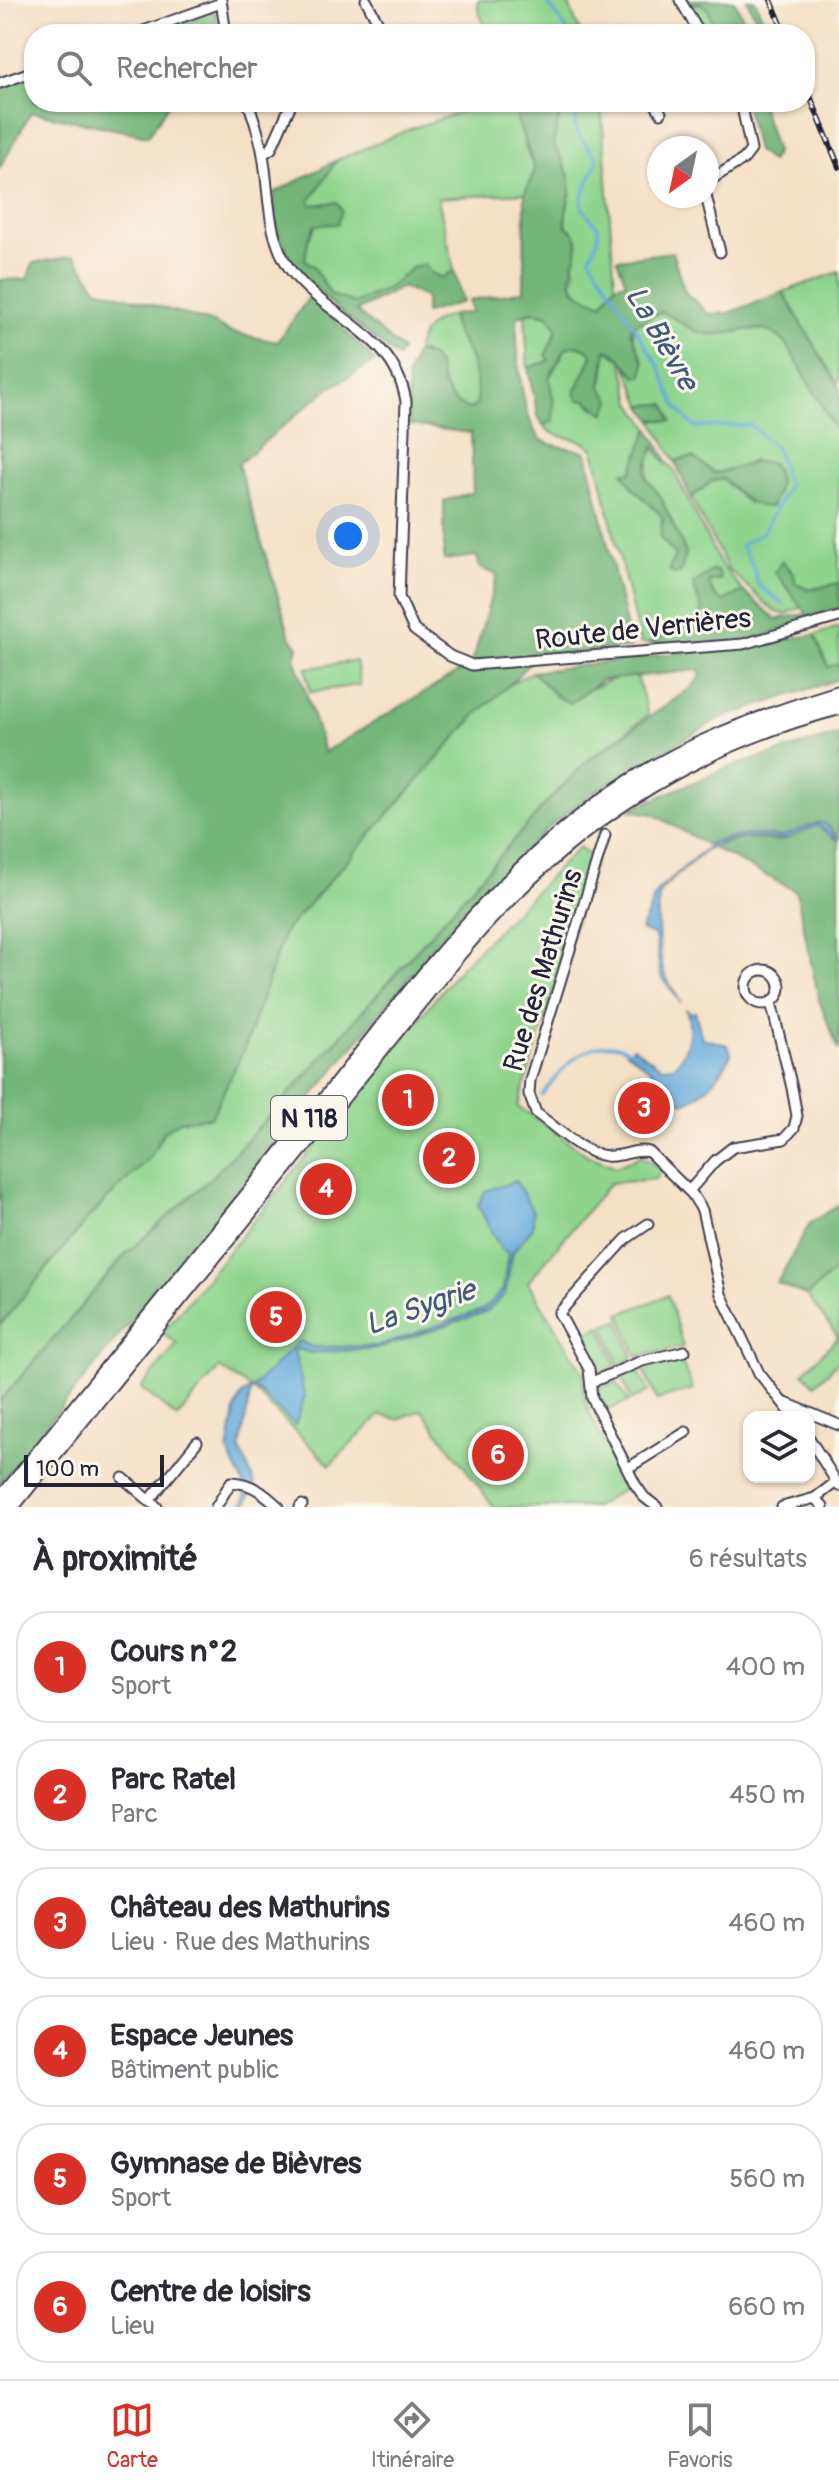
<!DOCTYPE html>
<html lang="fr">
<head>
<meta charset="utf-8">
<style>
  body { margin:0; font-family:Pangolin,sans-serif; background:#f7f7f7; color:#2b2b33 }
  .controls { position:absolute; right:24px; bottom:24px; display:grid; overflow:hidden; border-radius:16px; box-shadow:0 2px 6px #0004 }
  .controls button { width:72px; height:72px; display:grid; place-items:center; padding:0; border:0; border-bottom:2px solid #e1e1e2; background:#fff; color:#2b2b33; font:40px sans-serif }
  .compass { position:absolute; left:647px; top:136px; width:72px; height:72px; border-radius:50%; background:#fff; box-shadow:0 2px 6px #0004; rotate:213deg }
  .scale { position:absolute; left:24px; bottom:20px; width:140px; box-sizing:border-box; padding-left:8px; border:4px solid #22223b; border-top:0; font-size:22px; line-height:28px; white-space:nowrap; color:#22223b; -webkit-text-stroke:6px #fbf7ec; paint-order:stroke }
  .you { position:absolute; left:348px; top:536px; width:28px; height:28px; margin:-20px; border:6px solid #fff; border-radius:50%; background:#1a73e8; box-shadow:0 0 0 12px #1a73e833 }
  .badge { display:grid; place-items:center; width:52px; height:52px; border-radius:50%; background:#d93025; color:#fff; font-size:26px; font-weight:700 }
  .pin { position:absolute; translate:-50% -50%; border:4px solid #fff; box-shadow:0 2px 8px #0006 }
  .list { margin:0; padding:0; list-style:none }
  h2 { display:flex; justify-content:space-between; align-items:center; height:104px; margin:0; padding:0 32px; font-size:34px }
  h2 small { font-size:26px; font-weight:400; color:#7c7c81 }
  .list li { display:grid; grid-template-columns:52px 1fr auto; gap:24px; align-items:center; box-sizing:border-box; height:112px; margin:0 16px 16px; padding:0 16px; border:2px solid #e1e1e2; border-radius:32px }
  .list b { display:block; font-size:30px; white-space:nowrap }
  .list p { margin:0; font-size:26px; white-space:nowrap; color:#7c7c81 }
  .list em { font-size:26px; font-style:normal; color:#7c7c81 }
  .icon { flex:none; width:44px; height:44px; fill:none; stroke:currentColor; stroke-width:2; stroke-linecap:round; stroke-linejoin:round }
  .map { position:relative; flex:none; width:839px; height:1507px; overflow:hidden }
  .search { position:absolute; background:#fff; box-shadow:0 2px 6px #0004; left:24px; right:24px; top:24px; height:88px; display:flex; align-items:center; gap:20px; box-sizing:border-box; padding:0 28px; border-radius:32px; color:#7c7c81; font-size:30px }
  .sheet { height:872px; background:#fff }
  nav { display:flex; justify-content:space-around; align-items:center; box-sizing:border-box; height:112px; border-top:2px solid #e1e1e2; background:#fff; font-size:22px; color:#7c7c81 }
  nav a { display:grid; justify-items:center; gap:4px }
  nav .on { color:#d93025 }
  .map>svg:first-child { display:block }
  .green { fill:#8ed48d; stroke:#587b64; stroke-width:2 }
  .forest { fill:#72b678; stroke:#4a6c5a; stroke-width:2 }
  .water { fill:#65abdb; stroke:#44668b; stroke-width:2 }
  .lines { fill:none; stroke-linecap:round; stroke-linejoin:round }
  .stream { stroke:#65abdb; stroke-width:3 }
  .minor-casing { stroke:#423e50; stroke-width:13 }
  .highway-casing { stroke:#423e50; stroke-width:18 }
  .minor { stroke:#fff; stroke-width:9 }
  .highway { stroke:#fff; stroke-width:14 }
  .rail-casing { stroke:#22223b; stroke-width:6 }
  .rail { stroke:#fbf7ec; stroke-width:3; stroke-dasharray:9; stroke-linecap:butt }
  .labels { text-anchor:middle; stroke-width:6; stroke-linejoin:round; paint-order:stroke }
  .shield { fill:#fbf7ec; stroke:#636270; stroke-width:2 }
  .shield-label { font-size:26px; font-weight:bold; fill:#22223b }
  .street-label { font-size:28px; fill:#22223b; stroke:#fbf7ec }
  .water-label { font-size:30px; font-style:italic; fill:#3d597b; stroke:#fbf7ec }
</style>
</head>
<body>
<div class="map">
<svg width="839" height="1507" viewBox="0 0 839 1507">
  <rect width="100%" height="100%" fill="#fbf7ec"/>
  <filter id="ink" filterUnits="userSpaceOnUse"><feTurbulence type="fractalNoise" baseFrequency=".0125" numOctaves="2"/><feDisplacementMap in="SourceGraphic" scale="16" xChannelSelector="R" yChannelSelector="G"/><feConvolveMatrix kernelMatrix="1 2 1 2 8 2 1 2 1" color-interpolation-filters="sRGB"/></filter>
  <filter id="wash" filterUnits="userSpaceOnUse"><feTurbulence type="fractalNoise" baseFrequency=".006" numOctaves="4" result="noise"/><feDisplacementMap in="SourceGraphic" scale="32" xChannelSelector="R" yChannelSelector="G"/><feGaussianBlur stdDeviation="1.8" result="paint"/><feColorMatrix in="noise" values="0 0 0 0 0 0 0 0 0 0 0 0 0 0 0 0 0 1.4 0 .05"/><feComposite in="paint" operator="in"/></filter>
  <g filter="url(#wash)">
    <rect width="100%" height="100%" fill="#f4e0c5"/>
    <path class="green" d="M478 0H567L581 34H488L478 9Z
      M700 3 708 9 717 34H705L689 5Z
      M492 102H525L521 109 524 145 535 170 525 193 438 198 454 270 442 278 431 273 354 303 331 295 313 267 305 260 308 240 328 203 312 206 310 201 337 160 410 129Z
      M563 102H601L615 285 602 304 579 294 572 282 575 271 565 216 571 191 567 170 553 143Z
      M839 272V382L837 383 783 292Z
      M533 312 549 315 557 329 547 355 549 361 528 368 525 314Z
      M661 312C678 318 689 332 708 334 740 337 759 316 787 344L839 436V583L808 590 795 583 794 574 782 561 801 608 785 614 774 611 728 569 691 498 712 481 722 479 748 504 753 461 731 472 714 473 693 457 675 461 652 419 671 421 666 404 642 405 626 365 637 377 644 362 634 343 633 325Z
      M452 315C452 332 464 343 470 358 476 374 478 388 477 404L471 409C451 406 445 389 439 373 437 366 428 358 423 352H416C421 330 430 322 452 315Z
      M577 345 589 350 592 356C584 378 576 390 595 409L611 400 600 386 605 375 606 349 622 360 632 402 649 428 631 473 624 472 663 517 661 523 675 554 670 570 686 553 660 496 647 479 650 453 655 447 673 469 719 562 743 591 724 601C714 598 710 590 709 581L719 573 693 584 702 611 699 619 651 645 640 643 594 450C579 433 558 443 543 425L553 422 549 378 566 348Z
      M839 627V664L828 667 815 635Z
      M356 661 360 685 310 692 306 668Z
      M532 672 557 697C588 698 602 675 637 676L648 715 586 762 550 799 285 1099 215 1174 124 1256 0 1401V1325L90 1216 150 1157 164 1131 180 1121 211 1117 245 1047 284 932 475 716 505 687Z
      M579 847 595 859 518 1106 587 1155 616 1167 641 1156 662 1170 656 1179 610 1183 528 1282 584 1374C576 1404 614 1458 629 1486L595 1507H494L422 1410 398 1419 380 1415 330 1465 253 1390 219 1368 177 1418 141 1388 177 1344 162 1333 460 968Z
      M839 1267V1361L815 1385 803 1373 838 1337 807 1296Z
      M668 1295 683 1347 637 1357 620 1314Z
      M619 1320 633 1358 619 1366 604 1325Z
      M601 1326 616 1367 595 1377 582 1334Z
      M680 1358 693 1389 657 1400 643 1368Z
      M637 1369 649 1391 632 1400 621 1376Z
      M616 1382 629 1401 609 1410 595 1390Z"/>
    <path class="forest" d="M686 0H734L745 22 756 18 747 0H755L769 34H717L708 9 700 3 689 5Z
      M210 10 216 13 219 34H143Z
      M34 74V102H170L148 136 31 112 0 168V86Z
      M525 102H563L553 143C561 156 573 178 570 193 568 206 564 212 566 226 593 242 564 266 573 287 578 297 594 298 602 304L615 285 626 282 617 259 672 252 685 292 709 314 729 313 783 292 839 387V436L787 344C759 316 740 337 708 334 689 332 678 318 661 312L633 325 631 331 644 363 643 375 637 377 615 353 606 349 601 386 611 400 605 414 586 400H578L575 392 592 356 589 350 577 345 566 348 549 378 554 403 553 422 543 425 538 416 528 368 549 361 546 355 557 329 548 315 533 312 518 316C514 340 521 429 545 442 558 448 574 447 587 453L631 647 533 657C517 681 495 696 475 716L284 932 245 1047 211 1117 180 1121 164 1131 150 1157 90 1216 0 1325V280L27 279 33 263 75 256 97 288 213 323 230 332 277 342 310 296 375 361 325 391 238 464 290 636 298 647 295 657 324 752 472 664 497 575 480 568 477 556 444 560V501L473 492 471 433 409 425 407 376 416 352 432 357 437 364C442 384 447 405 471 409L477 404C478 388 476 374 470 358 464 343 452 332 452 315L472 312 469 301 524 291 525 193 535 170 517 119Z
      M745 102H767L761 104 776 152 771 162 756 151Z
      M337 160 310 201 312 205 337 202 342 211 337 224 315 225 308 240 305 260 313 266 331 295 354 303 388 288 413 267 425 265 431 273 442 278 454 270 463 302 425 313V297L402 287 356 311 402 350 398 358C357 323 294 285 277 230 274 219 275 204 274 193Z
      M666 404 672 421 652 419 642 405Z
      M649 428 666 458V463L654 447 645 471 647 479 660 496 686 553 681 572 674 574 669 570 675 554 660 538 663 517 634 489 623 472 631 473Z
      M693 457 714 473C733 471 753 458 771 463 784 479 778 490 771 507 748 508 739 492 722 479L712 481 691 498 675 461Z
      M782 561 794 574 795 583 808 590 839 583V608L810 616 813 621 742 642 649 643 699 619 702 611 693 584 713 570 719 573 720 580 709 581C710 590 715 598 724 601L743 591 776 619 807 614 775 572Z
      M815 635 828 667 839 664V679L721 718 592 793 550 826 444 934 0 1483V1401L124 1256 215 1174 285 1099 550 799 586 762 692 687 701 676 699 670 602 680 570 703 557 697 532 672Z
      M839 734V839L827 825C809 823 801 830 784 836 763 843 731 830 707 845L653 814 629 810 727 768Z
      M817 825 839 842V1051L819 1000 796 891 711 847 745 838 779 841Z
      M839 1205V1267L807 1296 777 1283 810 1223Z"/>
    <path class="water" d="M819 822 827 825 839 842 818 825 787 839 745 838 719 843 702 853 662 889C654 903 659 958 665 974 669 984 676 994 681 1003L660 974 655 936 641 930 657 891 714 841 746 835 784 836Z
      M686 1009 690 1013 695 1012 702 1038 728 1045 731 1054C723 1073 703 1097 683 1103L672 1095 665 1081 627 1052 633 1047 661 1067 674 1066C689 1050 693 1028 686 1009Z
      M516 1181 533 1211V1227L513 1252 505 1294 488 1311 380 1348 311 1353 298 1349 294 1352 305 1397 295 1425 253 1387 299 1341 312 1347 379 1346 484 1309 503 1290 508 1253 500 1248 478 1205 485 1191Z
      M251 1389 240 1449 255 1484 245 1507H236L243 1503 247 1490 228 1452 235 1410 241 1396Z"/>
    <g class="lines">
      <path class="stream" d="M545 0 570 34
        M585 102C563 132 581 134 598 160L582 197V208L598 227V239L590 257 659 366 676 406 694 427 750 425 776 448 788 486 763 532 741 545 753 566 758 585 784 604
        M542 1095C562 1068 594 1028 632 1052"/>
    </g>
  </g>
  <g filter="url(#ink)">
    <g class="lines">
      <g class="minor-casing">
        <path id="minor" d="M221 0 226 34
          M366 0 384 34
          M680 0 700 34
          M135 34 221 3
          M0 83 34 71
          M248 102C254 119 260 136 263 155 270 194 266 238 292 272 330 320 394 333 406 401L399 597 414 630 450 656 472 665 743 644 839 617
          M654 102 661 113
          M263 154 271 149 292 102
          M707 182 744 159 751 150 741 102
          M706 196 720 252
          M605 835 530 1080 529 1094 536 1113C556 1127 581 1153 606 1156 621 1158 635 1148 649 1152L692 1194 702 1210 721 1294 759 1373 794 1417
          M746 987a17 17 0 1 1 34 0a17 17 0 1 1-34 0Z
          M689 1191 715 1161 733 1147 784 1139 794 1128 797 1116 792 1088 771 1002
          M648 1224 626 1239 559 1313 589 1369 592 1398 635 1484 644 1497 657 1507
          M592 1382 642 1361 685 1351
          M783 1402 839 1425
          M809 1438 839 1486
          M628 1468 686 1432
          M123 1478 157 1507
          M815 1498 823 1507
          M149 1501 197 1442
          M216 1507 231 1482C252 1483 264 1493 279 1507
          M300 1507 302 1505
          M782 1507 815 1498 836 1482"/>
      </g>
      <g class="highway-casing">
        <path id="highway" d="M0 1501C108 1368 216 1234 324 1101 413 989 498 871 618 790 685 744 762 717 839 693
          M11 1507 454 959C558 833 679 749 839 707"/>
      </g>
      <use href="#minor" class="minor"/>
      <use href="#highway" class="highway"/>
      <g class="rail-casing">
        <path id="rail" d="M771 0 785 34
          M805 84 839 167"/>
      </g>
      <use href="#rail" class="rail"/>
    </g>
  </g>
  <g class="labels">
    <rect class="shield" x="271" y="1096" width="76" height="44" rx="6"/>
    <g class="shield-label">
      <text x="309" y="1127">N 118</text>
    </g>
    <g class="street-label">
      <text transform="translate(643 628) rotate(-6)" y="10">Route de Verrières</text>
      <text transform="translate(542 970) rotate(-73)" y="10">Rue des Mathurins</text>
    </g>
    <g class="water-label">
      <text transform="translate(662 338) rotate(60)" y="10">La Bièvre</text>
      <text transform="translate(420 1307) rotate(-19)" y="10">La Sygrie</text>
    </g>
  </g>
</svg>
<div class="controls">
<button><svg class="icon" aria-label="layers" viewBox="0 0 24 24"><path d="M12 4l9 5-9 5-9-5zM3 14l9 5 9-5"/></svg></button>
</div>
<svg class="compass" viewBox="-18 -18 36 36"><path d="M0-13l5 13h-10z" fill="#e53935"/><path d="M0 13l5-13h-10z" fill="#7c7c81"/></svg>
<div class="scale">100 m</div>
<div class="you"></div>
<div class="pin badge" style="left:408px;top:1100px">1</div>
<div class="pin badge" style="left:449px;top:1158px">2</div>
<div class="pin badge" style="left:644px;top:1108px">3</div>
<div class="pin badge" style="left:326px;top:1189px">4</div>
<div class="pin badge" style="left:276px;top:1317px">5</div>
<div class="pin badge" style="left:498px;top:1455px">6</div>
<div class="search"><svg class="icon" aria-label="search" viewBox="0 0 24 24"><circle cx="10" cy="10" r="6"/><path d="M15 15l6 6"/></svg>Rechercher</div>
</div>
<section class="sheet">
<h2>À proximité<small>6 résultats</small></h2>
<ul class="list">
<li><span class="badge">1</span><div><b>Cours n°2</b><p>Sport</p></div><em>400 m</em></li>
<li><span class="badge">2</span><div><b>Parc Ratel</b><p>Parc</p></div><em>450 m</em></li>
<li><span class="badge">3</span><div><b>Château des Mathurins</b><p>Lieu · Rue des Mathurins</p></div><em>460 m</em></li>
<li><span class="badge">4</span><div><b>Espace Jeunes</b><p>Bâtiment public</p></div><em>460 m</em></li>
<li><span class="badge">5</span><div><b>Gymnase de Bièvres</b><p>Sport</p></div><em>560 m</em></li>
<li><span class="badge">6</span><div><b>Centre de loisirs</b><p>Lieu</p></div><em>660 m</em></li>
</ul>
</section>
<nav>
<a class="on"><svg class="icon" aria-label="map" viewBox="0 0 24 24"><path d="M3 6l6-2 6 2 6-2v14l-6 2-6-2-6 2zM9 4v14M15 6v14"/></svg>Carte</a>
<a><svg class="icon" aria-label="directions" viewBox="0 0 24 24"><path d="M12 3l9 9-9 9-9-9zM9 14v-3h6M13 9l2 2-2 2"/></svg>Itinéraire</a>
<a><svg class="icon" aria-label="saved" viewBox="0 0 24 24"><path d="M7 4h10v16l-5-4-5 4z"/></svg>Favoris</a>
</nav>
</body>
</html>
